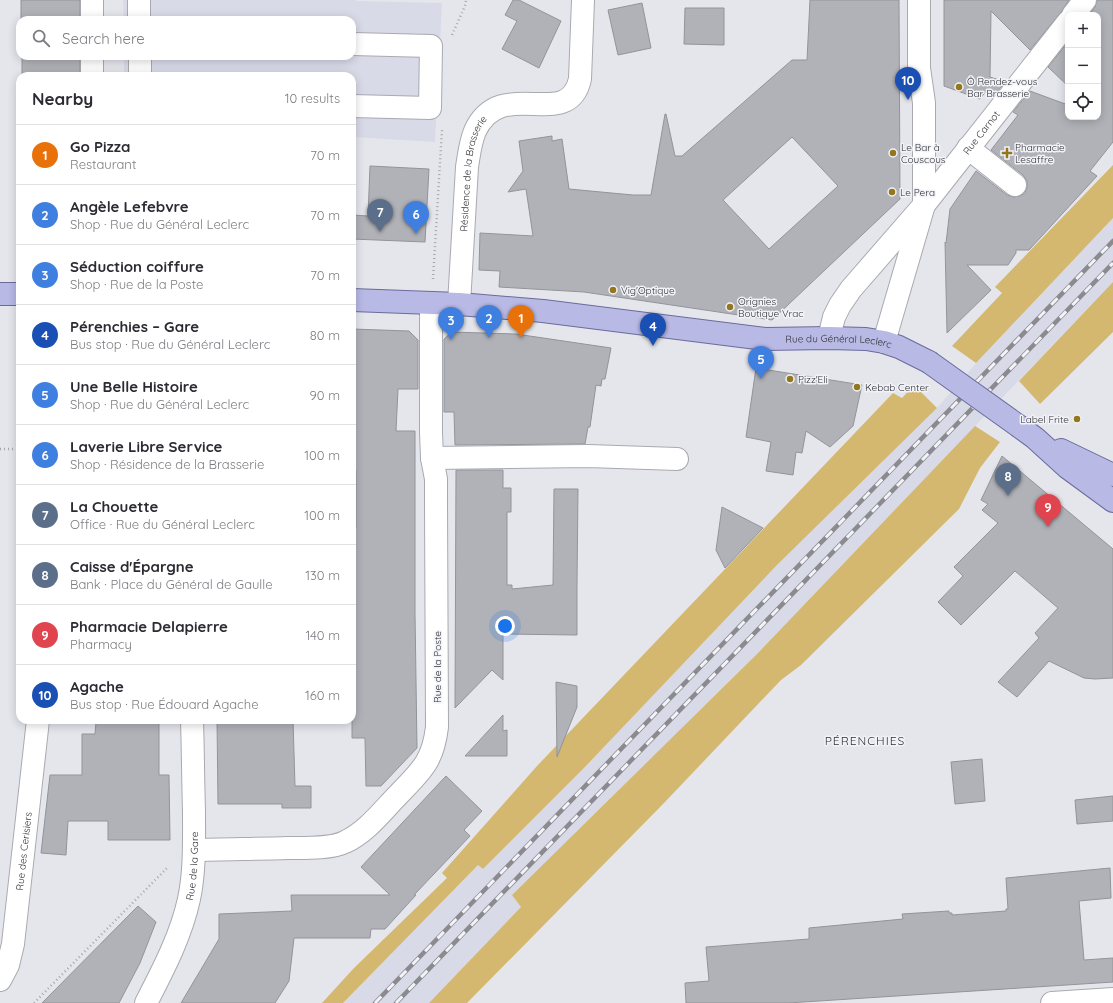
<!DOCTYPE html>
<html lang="en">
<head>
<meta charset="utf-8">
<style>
  body { margin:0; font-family:Quicksand,sans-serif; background:#f2f2f3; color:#2b2b33 }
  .controls { position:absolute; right:12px; top:12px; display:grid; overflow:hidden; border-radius:8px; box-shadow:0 2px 10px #0003 }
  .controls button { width:36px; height:36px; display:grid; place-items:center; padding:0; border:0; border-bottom:1px solid #e1e1e2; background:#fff; color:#2b2b33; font:20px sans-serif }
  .you { position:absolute; left:505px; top:626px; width:14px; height:14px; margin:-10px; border:3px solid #fff; border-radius:50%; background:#1a73e8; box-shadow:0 0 0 6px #1a73e833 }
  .badge { display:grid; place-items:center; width:26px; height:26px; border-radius:50%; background:#ea580c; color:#fff; font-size:13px; font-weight:700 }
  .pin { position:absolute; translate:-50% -33px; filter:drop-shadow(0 1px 2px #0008) }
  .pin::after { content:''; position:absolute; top:21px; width:14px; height:12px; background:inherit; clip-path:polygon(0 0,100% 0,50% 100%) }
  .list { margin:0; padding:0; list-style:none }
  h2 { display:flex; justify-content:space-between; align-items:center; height:52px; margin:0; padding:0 16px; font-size:17px }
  h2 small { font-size:13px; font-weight:400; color:#7c7c81 }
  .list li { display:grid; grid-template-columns:26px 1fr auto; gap:12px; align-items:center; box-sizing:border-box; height:60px; padding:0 16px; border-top:1px solid #e1e1e2 }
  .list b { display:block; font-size:15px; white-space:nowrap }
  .list p { margin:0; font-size:13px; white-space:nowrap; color:#7c7c81 }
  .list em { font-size:13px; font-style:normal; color:#7c7c81 }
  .icon { flex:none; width:22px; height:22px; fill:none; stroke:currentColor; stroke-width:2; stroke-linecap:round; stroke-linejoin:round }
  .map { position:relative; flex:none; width:1113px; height:1003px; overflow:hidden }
  .search { position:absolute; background:#fff; box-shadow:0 2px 10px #0003; left:16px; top:16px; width:340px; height:44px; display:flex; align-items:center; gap:10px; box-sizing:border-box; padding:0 14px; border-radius:12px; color:#7c7c81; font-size:15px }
  .panel { position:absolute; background:#fff; box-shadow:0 2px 10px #0003; left:16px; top:72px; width:340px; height:652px; border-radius:12px }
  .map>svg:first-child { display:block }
  .built { fill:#d9dae8 }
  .green { fill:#d4b870 }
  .building { fill:#b1b2b8; stroke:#93949a; fill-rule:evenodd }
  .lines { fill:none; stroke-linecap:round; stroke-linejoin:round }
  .minor-casing { stroke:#a9aab0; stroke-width:24 }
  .major-casing { stroke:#6a6b9c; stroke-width:24 }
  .path { stroke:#a7a8ad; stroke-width:2.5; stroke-dasharray:1 3; stroke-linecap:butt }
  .minor { stroke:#fff; stroke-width:22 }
  .major { stroke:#b8b9e5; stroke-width:22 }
  .rail-casing { stroke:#8a8a8f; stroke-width:4.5 }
  .rail { stroke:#f2f3f9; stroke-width:3; stroke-dasharray:9; stroke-linecap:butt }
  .major-bridge-casing { stroke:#6a6b9c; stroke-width:24; stroke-linecap:butt }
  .major-bridge { stroke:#b8b9e5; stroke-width:22 }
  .poi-dot { fill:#94761e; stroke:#f2f3f9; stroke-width:1.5 }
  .labels { text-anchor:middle; stroke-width:3; stroke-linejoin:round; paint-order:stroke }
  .poi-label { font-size:10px; fill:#323235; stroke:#f2f3f9; text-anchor:start }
  .street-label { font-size:10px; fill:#323235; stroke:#f2f3f9 }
  .quarter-label { font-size:12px; letter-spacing:1px; fill:#323235; stroke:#f2f3f9 }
</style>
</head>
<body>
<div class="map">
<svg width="1113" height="1003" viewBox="0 0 1113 1003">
  <rect width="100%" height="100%" fill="#e5e6ec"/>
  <path class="built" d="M123 0H356L357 1 442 3 435 142 352 137V76H124V56H352V20H124Z
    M1113 218V282L758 653 512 895 521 907 429 1003H343L478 864 483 869 584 768 776 566 937 408 976 363Z"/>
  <path class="green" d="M1113 165V218L976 363 952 346 1002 293 995 287Z
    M1113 282V332L1040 404 1019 381Z
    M914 385 937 408 776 566 584 768 483 869 478 865 343 1003H322L354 968 447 878 442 873 537 766 893 393 902 398Z
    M975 426 1000 442 980 468 959 509 801 665 781 680 664 803 467 1003H429L521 907 512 895 758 653Z"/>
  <path class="building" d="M21 0H80V20H21Z
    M513 0H519L561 21 539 68 502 49 517 21 505 15Z
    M810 0H899L900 199 772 320 584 292 499 287 500 271 479 270 480 233 533 236 526 189 508 192 523 171 519 141 552 136V141L562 139 569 189 633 195H651L665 114H666L675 156H682L792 60H807ZM792 137 838 186 769 249 723 200Z
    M944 0H1069L1061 12 1030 50 991 11 990 77 1005 82 993 97 986 91 980 99 944 86Z
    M1097 0H1113V142L1090 171 1097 176 1029 250H1016V253L1008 265H967L991 290 947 333 945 242 946 243 950 209 976 171 1007 195 1013 197 1020 196 1025 193 1027 187V181L1023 175 991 150 1018 115 1013 112 1030 91 1068 105V117L1099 116 1098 15H1089L1095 7Z
    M642 3 651 48 618 55 608 10Z
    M685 8H724V45L684 44Z
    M1068 42V86L1048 67Z
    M22 56H80V76H22Z
    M370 166 429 169 425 242 352 239V215L368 216Z
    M352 329 409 331 418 340V389H398L396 431H415V613L417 748 381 786H366L365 738H352V528H356V470H352Z
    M452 332 516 334 611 348 605 379H602L601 386 596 385 590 427H588L585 444 455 445 454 412H444V339Z
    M756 368 862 385 853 426 830 447 806 431 802 453 796 452 793 475 766 471 771 442 746 437Z
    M1002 456 1113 549V678L1095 679 1084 678 1049 661 1017 697 998 682 1039 638 1035 633 1058 608 1015 571 961 625 938 602 963 576 954 567 998 523 982 510 988 504 981 500Z
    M456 470H503V488H511V512H507V585H512V589L553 585 554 489H578L577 585V635L503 634V680L492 670 455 708Z
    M722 507 763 528 725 568 716 550Z
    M556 682 577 686V707L557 757Z
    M503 715V731L507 730V756H465Z
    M113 720H159V775H169L170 840H108V821H68L66 855 41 853 50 775H82V734H95L96 722H113Z
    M217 720H293L295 786H311V808H282V804H218Z
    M982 759 985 801 955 804 951 762Z
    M446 776 482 811 464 830 470 836 414 895H416L385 929H371L370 938H294L289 981 275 1003H181L219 939V914L292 911 291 895H390L361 867Z
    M1113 796V821L1077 824 1075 800Z
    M1110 868 1111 898 1079 901 1084 960 1113 958V982L788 1003H686L685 983 709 981 706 947 809 939V928L903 919 902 914 949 911V913H952V915L1006 911V909H1008L1006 878Z
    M138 906 156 922 140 963 119 1003H42Z"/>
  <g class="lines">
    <g class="minor-casing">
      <g id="minor">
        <path d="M92 0V20"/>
        <path d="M139 0V20"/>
        <path d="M1073 15 1085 0"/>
        <path d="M352 44 431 46 430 108 352 106"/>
        <path d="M92 56V76"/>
        <path d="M140 56V76"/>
        <path d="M968 148 1015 185"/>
        <path id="s1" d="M459 304 467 167C469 155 470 143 475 131 501 74 568 133 580 79L583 0"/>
        <path id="s2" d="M829 338 834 317 840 305 851 289 924 205 1068 22"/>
        <path d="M884 342 924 205V103L919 68V0"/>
        <path d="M432 458 588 456 677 459"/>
        <path d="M194 850C225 849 256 849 288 848 304 848 331 849 345 842 367 832 383 810 399 794 422 770 433 761 437 727L436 505V479L432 458 431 432V303"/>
        <path id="s3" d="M0 980 8 965 13 944 38 720"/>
        <path id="s4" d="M146 1003C163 970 181 936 189 899 195 871 194 840 194 811 193 781 193 750 192 720"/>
        <path d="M1052 1003 1113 999"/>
      </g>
    </g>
    <g class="major-casing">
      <g id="major">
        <path d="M0 294H20"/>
        <path id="s5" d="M352 300 459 304 543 311 765 339 829 338 866 339 884 342 899 347 929 362"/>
        <path d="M1020 427 1035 438 1068 468 1113 501"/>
        <path d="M1061 450 1113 475"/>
      </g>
    </g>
    <path class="path" d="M452 35 465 6 466 0
      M433 279 442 130
      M0 449H20
      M34 1003 167 868"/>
    <use href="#minor" class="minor"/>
    <use href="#major" class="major"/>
    <g class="rail-casing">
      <path id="rail" d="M375 1003 1113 241
        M396 1003 1113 263"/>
    </g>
    <use href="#rail" class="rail"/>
    <g class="major-bridge-casing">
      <path id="major-bridge" d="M929 362 1020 427"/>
    </g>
    <use href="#major-bridge" class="major-bridge"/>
  </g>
  <g class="poi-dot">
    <circle cx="959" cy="87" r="4"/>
    <circle cx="893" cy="153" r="4"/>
    <path d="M1005 147h4v4h4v4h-4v4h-4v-4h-4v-4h4z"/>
    <circle cx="892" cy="192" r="4"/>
    <circle cx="613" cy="290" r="4"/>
    <circle cx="730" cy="307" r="4"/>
    <circle cx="790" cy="379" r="4"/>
    <circle cx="857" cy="387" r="4"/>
    <circle cx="1077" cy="419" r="4"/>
  </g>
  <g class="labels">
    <g class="poi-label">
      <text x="967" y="85">Ô Rendez-vous<tspan x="967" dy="12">Bar Brasserie</tspan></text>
      <text x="901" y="151">Le Bar à<tspan x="901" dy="12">Couscous</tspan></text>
      <text x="1015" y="151">Pharmacie<tspan x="1015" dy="12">Lesaffre</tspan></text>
      <text x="900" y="196">Le Pera</text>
      <text x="621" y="294">Vig'Optique</text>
      <text x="738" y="305">Orignies<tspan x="738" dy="12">Boutique Vrac</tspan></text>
      <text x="798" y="383">Pizz'Eli</text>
      <text x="865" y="391">Kebab Center</text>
      <text x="1069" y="423" text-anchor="end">Label Frite</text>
    </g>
    <g class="street-label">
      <text dy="4" stroke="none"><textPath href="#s2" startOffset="258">Rue Carnot</textPath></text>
      <text dy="4" stroke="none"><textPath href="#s1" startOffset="132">Résidence de la Brasserie</textPath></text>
      <text dy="4" stroke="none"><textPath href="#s5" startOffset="489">Rue du Général Leclerc</textPath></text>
      <text transform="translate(437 667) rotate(-90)" y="4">Rue de la Poste</text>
      <text dy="4" stroke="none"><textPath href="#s3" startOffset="132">Rue des Cerisiers</textPath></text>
      <text dy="4" stroke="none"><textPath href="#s4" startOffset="146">Rue de la Gare</textPath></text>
    </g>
    <g class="quarter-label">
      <text x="865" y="745">PÉRENCHIES</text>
    </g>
  </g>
</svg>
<div class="controls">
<button>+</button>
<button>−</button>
<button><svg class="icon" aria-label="locate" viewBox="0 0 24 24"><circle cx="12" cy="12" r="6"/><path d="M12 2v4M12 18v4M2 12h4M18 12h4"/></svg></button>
</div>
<div class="you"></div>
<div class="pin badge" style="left:521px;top:338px;background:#e8710a">1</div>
<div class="pin badge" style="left:489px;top:338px;background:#3f7fe0">2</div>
<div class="pin badge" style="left:451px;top:340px;background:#3f7fe0">3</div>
<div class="pin badge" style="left:653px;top:346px;background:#1a4fb4">4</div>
<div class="pin badge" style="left:761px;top:379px;background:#3f7fe0">5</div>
<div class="pin badge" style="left:416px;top:234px;background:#3f7fe0">6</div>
<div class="pin badge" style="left:380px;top:232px;background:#5c6f8a">7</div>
<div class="pin badge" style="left:1008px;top:496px;background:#5c6f8a">8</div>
<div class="pin badge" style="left:1048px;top:527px;background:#e0444e">9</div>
<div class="pin badge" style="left:908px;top:100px;background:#1a4fb4">10</div>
<div class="search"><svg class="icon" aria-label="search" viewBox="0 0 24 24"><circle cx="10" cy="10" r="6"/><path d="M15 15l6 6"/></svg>Search here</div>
<section class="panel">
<h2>Nearby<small>10 results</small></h2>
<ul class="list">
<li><span class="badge" style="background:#e8710a">1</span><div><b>Go Pizza</b><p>Restaurant</p></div><em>70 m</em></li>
<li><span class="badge" style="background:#3f7fe0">2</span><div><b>Angèle Lefebvre</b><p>Shop · Rue du Général Leclerc</p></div><em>70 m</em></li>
<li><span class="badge" style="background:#3f7fe0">3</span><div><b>Séduction coiffure</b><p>Shop · Rue de la Poste</p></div><em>70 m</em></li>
<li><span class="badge" style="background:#1a4fb4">4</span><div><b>Pérenchies – Gare</b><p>Bus stop · Rue du Général Leclerc</p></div><em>80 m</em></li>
<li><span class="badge" style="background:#3f7fe0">5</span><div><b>Une Belle Histoire</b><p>Shop · Rue du Général Leclerc</p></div><em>90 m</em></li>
<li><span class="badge" style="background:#3f7fe0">6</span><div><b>Laverie Libre Service</b><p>Shop · Résidence de la Brasserie</p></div><em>100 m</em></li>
<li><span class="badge" style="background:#5c6f8a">7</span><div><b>La Chouette</b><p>Office · Rue du Général Leclerc</p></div><em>100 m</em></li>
<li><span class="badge" style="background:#5c6f8a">8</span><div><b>Caisse d'Épargne</b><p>Bank · Place du Général de Gaulle</p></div><em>130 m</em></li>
<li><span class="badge" style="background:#e0444e">9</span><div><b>Pharmacie Delapierre</b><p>Pharmacy</p></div><em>140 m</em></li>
<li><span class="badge" style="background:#1a4fb4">10</span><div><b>Agache</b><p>Bus stop · Rue Édouard Agache</p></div><em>160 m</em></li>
</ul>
</section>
</div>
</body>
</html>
